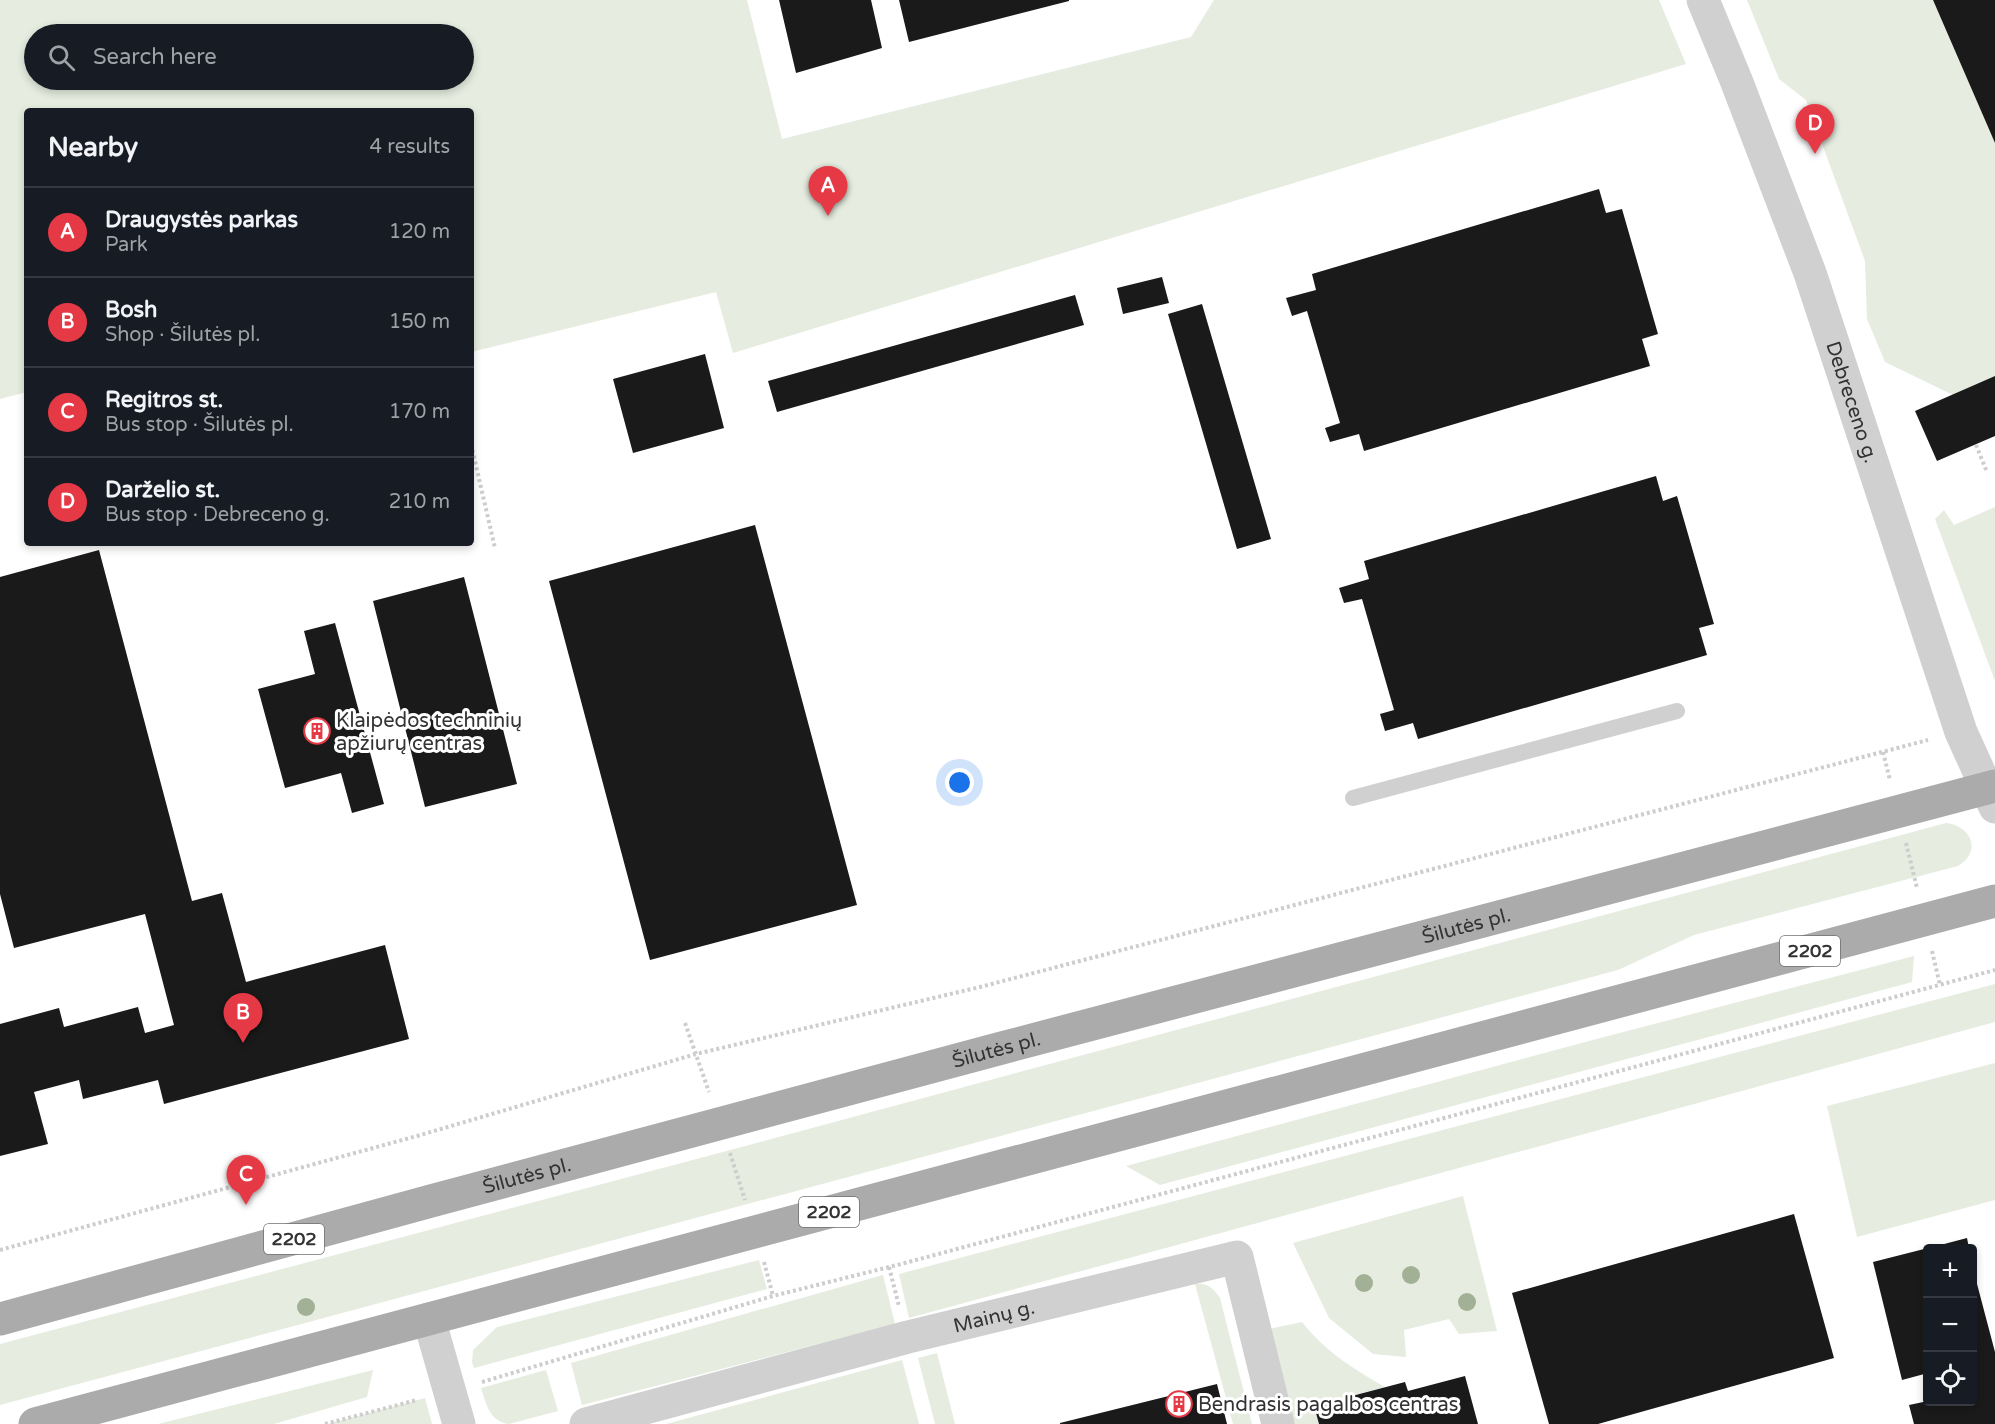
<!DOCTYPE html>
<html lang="en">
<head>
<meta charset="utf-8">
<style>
  body { margin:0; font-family:"Varela Round",sans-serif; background:#242831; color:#f1f3f6 }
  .controls { position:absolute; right:18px; bottom:18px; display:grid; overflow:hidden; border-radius:6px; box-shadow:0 3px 9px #0003 }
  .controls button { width:54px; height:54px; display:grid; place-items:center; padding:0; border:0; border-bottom:2px solid #363941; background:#171b24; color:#f1f3f6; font:30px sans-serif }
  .you { position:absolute; left:960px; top:783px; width:21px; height:21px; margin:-15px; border:4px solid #fff; border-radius:50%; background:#1a73e8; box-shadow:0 0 0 9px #1a73e833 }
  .badge { display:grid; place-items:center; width:39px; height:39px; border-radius:50%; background:#e63946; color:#fff; font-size:20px; font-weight:700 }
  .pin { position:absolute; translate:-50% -50px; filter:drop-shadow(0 2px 3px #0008) }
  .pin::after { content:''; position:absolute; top:32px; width:21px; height:18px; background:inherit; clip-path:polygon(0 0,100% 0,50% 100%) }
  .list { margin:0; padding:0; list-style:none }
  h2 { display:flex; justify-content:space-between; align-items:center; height:78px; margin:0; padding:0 24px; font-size:26px }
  h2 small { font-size:20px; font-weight:400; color:#9ea1a6 }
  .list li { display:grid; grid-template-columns:39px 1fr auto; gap:18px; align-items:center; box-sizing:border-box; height:90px; padding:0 24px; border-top:2px solid #363941 }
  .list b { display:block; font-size:22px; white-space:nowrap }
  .list p { margin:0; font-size:20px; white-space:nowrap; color:#9ea1a6 }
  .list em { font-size:20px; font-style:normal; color:#9ea1a6 }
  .icon { flex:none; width:33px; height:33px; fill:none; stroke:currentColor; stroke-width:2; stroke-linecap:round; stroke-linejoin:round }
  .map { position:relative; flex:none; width:1995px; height:1424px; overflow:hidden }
  .search { position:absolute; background:#171b24; box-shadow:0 3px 9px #0003; left:24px; top:24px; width:450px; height:66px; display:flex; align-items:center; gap:15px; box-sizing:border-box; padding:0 21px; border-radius:33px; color:#9ea1a6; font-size:22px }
  .panel { position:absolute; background:#171b24; box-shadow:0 3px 9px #0003; left:24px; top:108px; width:450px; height:438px; border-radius:6px }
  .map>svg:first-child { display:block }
  .green { fill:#e6ecdf; fill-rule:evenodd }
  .building { fill:#1a1a1a }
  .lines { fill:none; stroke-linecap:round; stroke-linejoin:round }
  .path { stroke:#cdcdcd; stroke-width:4; stroke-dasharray:3 3; stroke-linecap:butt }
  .service { stroke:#d0d0d0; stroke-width:16 }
  .minor { stroke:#d0d0d0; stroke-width:33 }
  .tertiary { stroke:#d0d0d0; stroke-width:33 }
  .primary { stroke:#ababab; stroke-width:33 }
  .tree { fill:#a2b095 }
  .labels { text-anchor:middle; stroke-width:6; stroke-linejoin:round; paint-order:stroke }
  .shield { fill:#fff; stroke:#707070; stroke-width:1.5 }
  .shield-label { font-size:18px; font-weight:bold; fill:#333 }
  .street-label { font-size:20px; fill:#333; stroke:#fff }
  .poi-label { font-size:20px; fill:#333; stroke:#fff; text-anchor:start }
</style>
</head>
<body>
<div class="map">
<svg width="1995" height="1424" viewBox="0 0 1995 1424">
  <rect width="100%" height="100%" fill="#fff"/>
  <path class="green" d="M0 0H747L782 139 1191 37 1214 0H1659L1686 64 733 353 716 292 471 352V111H27V392L0 399ZM34 34H464V80H34Z
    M1747 0H1933L1995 143V376L1953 395 1885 362 1867 319 1865 261 1806 100 1779 79Z
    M1995 507V681L1935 519 1944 510 1954 525Z
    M1946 823C1972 826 1982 852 1958 866L1694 935 1618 970 0 1405V1344L719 1153Z
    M1914 956 1912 982 1160 1185 1126 1166 1589 1041Z
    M1995 984V1022L909 1318 899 1274Z
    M1995 1063V1200L1857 1237 1827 1106Z
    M1463 1196 1497 1331 1459 1334 1449 1319 1404 1330 1406 1357 1373 1354 1329 1318 1293 1243Z
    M759 1260 767 1289 474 1368 472 1362 473 1350 497 1327Z
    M883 1275 895 1324 582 1405 571 1363Z
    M1195 1284C1208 1283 1213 1288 1220 1298L1252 1424H1233Z
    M1302 1322C1326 1352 1352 1368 1385 1387L1314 1406 1319 1424H1293L1269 1329Z
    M937 1353 955 1424H935L918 1358Z
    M902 1360 919 1424H666Z
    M373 1370 367 1397 274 1424H158Z
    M546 1370 558 1411 509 1424C490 1422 486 1404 481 1388Z
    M425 1398 432 1424H327Z"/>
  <path class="building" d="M779 0H871L882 48 796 73Z
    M899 0H1069V1L909 42Z
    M1933 0H1995V143Z
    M1599 189 1606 213 1622 209 1658 334 1642 339 1650 366 1364 451 1359 434 1330 442 1325 428 1340 423 1307 311 1292 316 1286 298 1316 290 1312 274Z
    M1162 277 1169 303 1123 314 1117 288Z
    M1075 295 1084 325 777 412 768 381Z
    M1202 304 1271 539 1237 549 1168 314Z
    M705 354 724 428 633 453 613 379Z
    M1995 376V436L1937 461 1915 411Z
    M1656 476 1663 501 1677 496 1714 624 1699 628 1707 655 1418 739 1413 723 1385 731 1380 714 1394 710 1362 599 1344 603 1339 588 1369 579 1364 561Z
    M755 525 857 905 650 960 549 581Z
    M99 550 192 901 222 893 246 982 385 945 409 1039 164 1104 158 1080 83 1099 79 1080 34 1092 48 1144 0 1156V1024L59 1008 64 1027 138 1007 145 1033 174 1025 145 914 14 948 0 894V577Z
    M464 577 517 784 425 807 373 601Z
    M335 623 384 804 352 813 341 773 285 788 258 689 315 674 304 631Z
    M1794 1214 1834 1358 1598 1424H1549L1512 1293Z
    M1967 1238 1969 1248H1929Z
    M1928 1248V1373L1902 1380 1873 1262Z
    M1972 1265 1995 1352V1424H1914L1909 1405 1928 1401 1972 1402Z
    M1465 1376 1478 1424H1319L1314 1406 1405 1382 1408 1391Z
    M1217 1384 1227 1424H1060V1423Z"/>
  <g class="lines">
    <path class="path" d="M471 444 495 548
      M1976 445 1987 472
      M1883 752 1890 780
      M1906 843 1917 888
      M1932 951 1940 985
      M685 1023 709 1092
      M730 1153 745 1200
      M0 1250 417 1136 696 1054 980 987 1928 740
      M764 1262 773 1296
      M889 1267 899 1306
      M482 1382 773 1296 901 1264 1995 970
      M325 1424 417 1400"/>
    <path class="service" d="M1353 798 1677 711"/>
    <g class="minor">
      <path d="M429 1319 459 1424"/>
      <path id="s1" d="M586 1424 908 1337 1237 1257 1278 1424"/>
    </g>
    <path class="tertiary" id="s2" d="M1703 0 1736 80 1810 273 1961 732 1995 807"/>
    <g class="primary">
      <path id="s3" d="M0 1319 431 1201 998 1049 1995 786"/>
      <path d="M35 1424 1995 901"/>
    </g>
  </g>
  <g class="tree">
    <circle cx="1411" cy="1275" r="9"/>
    <circle cx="1364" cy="1283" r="9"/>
    <circle cx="1467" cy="1302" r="9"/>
    <circle cx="306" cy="1307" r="9"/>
  </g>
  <defs>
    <g id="building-ring" transform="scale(1.35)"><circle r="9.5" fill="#fff" stroke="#e63946" stroke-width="1.5"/><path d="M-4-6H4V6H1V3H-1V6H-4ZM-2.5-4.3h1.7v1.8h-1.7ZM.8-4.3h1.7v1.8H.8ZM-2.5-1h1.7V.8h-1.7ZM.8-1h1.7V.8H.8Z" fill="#e63946"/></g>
  </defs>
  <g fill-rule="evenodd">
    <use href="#building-ring" x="317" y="731"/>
    <use href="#building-ring" x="1179" y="1404"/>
  </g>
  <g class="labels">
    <g class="shield">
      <rect x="1780" y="936" width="60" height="30" rx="4.5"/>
      <rect x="799" y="1197" width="60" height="30" rx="4.5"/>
      <rect x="264" y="1224" width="60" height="30" rx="4.5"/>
    </g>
    <g class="shield-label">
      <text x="1810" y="957">2202</text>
      <text x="829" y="1218">2202</text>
      <text x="294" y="1245">2202</text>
    </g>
    <g class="street-label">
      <text dy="7" stroke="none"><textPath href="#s2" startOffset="429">Debreceno g.</textPath></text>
      <text dy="7" stroke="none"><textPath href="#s3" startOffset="1518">Šilutės pl.</textPath></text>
      <text dy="7" stroke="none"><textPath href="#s3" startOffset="1032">Šilutės pl.</textPath></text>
      <text dy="7" stroke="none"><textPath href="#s3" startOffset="546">Šilutės pl.</textPath></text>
      <text dy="7" stroke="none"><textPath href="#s1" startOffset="422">Mainų g.</textPath></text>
    </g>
    <g class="poi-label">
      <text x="336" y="727">Klaipėdos techninių<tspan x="336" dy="23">apžiurų centras</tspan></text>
      <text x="1198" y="1411">Bendrasis pagalbos centras</text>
    </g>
  </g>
</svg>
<div class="controls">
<button>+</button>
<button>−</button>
<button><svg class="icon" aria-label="locate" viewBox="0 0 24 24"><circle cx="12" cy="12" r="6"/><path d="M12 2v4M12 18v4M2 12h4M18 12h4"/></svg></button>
</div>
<div class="you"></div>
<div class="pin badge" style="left:828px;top:216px">A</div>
<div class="pin badge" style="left:243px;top:1043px">B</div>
<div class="pin badge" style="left:246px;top:1205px">C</div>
<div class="pin badge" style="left:1815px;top:154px">D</div>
<div class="search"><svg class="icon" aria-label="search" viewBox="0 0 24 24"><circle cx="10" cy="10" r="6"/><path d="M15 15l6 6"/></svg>Search here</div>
<section class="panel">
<h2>Nearby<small>4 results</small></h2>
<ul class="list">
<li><span class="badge">A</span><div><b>Draugystės parkas</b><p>Park</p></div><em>120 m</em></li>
<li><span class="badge">B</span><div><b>Bosh</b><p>Shop · Šilutės pl.</p></div><em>150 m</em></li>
<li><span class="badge">C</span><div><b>Regitros st.</b><p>Bus stop · Šilutės pl.</p></div><em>170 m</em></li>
<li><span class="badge">D</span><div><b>Darželio st.</b><p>Bus stop · Debreceno g.</p></div><em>210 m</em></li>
</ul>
</section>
</div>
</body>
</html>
